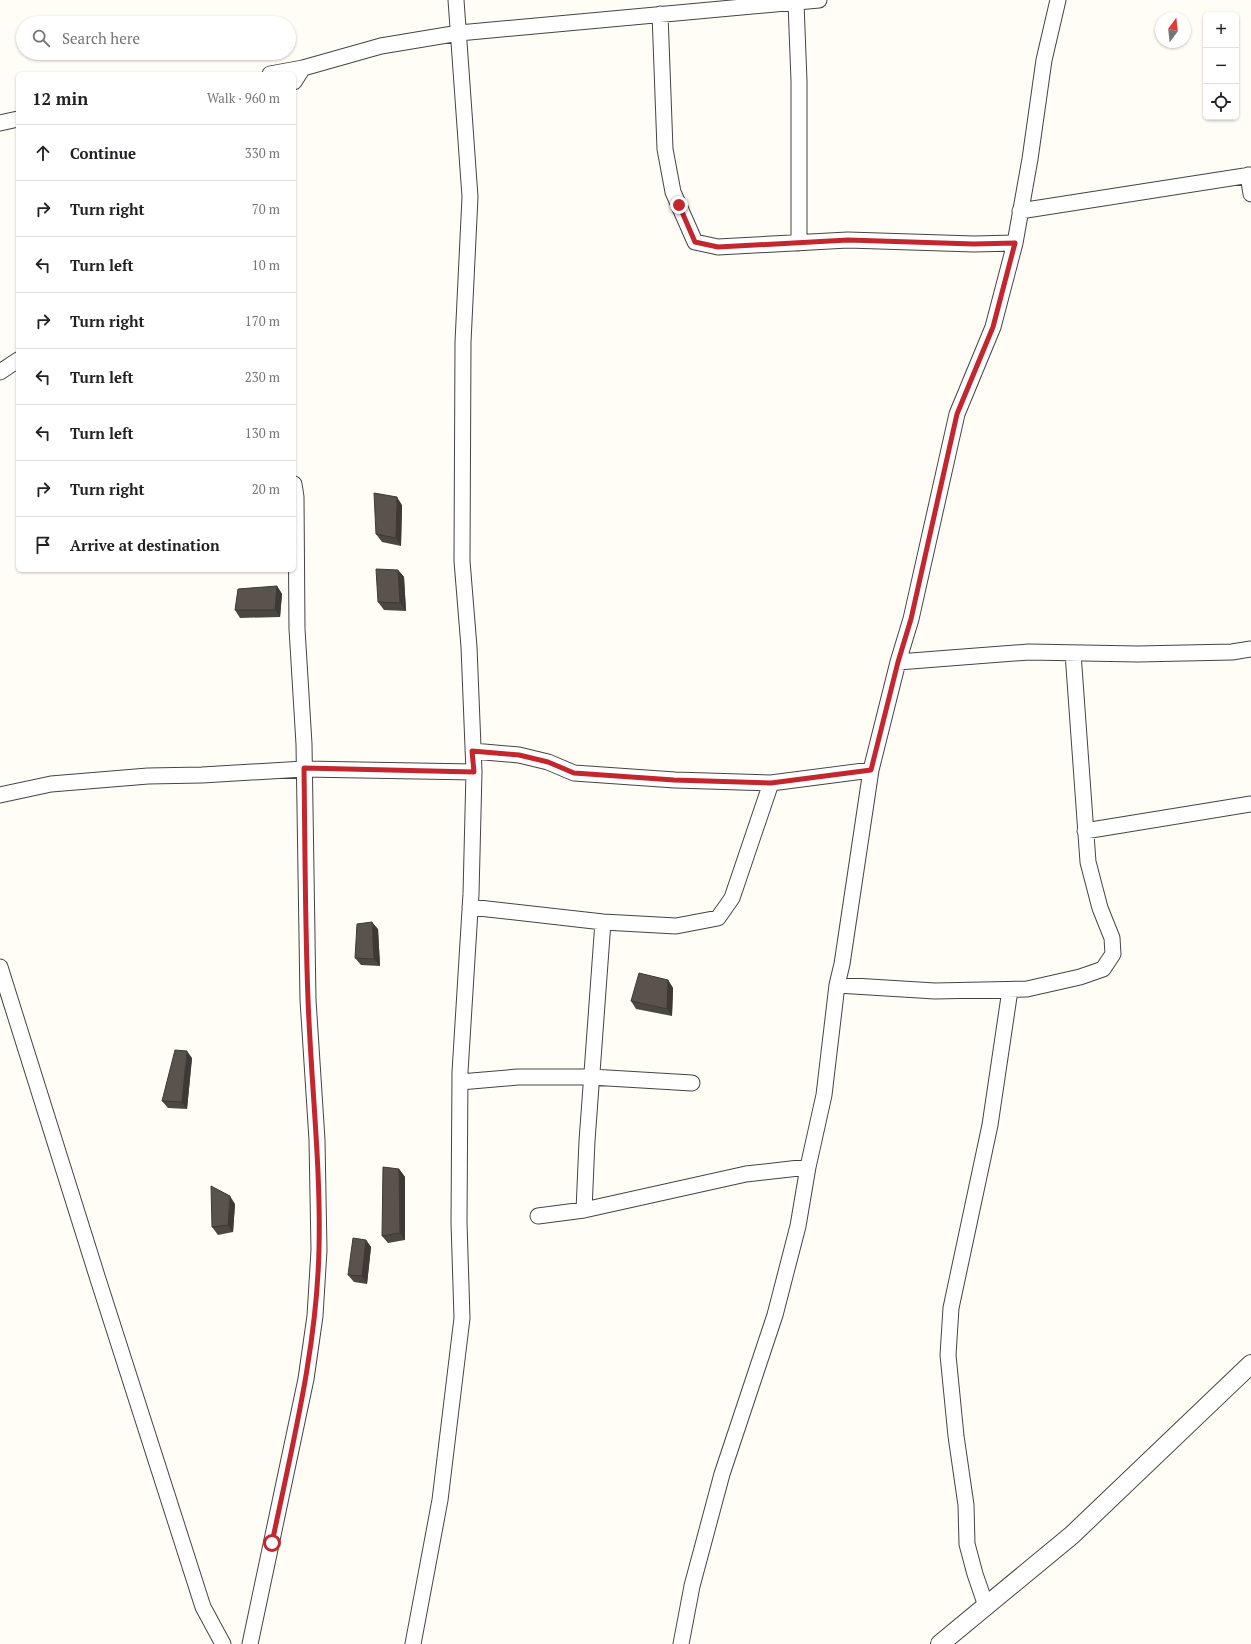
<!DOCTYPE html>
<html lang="en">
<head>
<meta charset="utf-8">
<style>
  body { margin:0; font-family:"PT Serif",serif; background:#f6f6f6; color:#202124 }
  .controls { position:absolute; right:12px; top:12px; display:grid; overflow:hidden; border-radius:6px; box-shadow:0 1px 3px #0004 }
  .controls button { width:36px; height:36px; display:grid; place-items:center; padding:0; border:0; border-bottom:1px solid #e0e0e0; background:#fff; color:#202124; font:20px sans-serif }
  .compass { position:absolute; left:1155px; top:12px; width:36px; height:36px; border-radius:50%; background:#fff; box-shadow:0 1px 3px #0004; rotate:15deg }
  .stop { position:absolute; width:12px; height:12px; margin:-9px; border:3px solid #c4262e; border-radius:50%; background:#fff }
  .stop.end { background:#c4262e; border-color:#fff; box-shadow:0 1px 4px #0008 }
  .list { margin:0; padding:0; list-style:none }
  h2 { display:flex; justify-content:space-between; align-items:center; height:52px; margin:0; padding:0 16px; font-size:17px }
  h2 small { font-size:13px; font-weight:400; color:#757577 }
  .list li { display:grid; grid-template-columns:26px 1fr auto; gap:12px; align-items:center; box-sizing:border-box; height:56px; padding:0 16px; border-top:1px solid #e0e0e0 }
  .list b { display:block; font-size:15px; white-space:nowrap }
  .list em { font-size:13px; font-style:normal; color:#757577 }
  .icon { flex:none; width:22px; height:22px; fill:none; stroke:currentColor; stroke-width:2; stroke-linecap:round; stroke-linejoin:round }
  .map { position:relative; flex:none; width:1251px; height:1644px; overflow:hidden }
  .search { position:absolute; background:#fff; box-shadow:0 1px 3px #0004; left:16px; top:16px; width:280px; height:44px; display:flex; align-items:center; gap:10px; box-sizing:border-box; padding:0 14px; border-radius:22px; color:#757577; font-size:15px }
  .panel { position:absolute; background:#fff; box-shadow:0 1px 3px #0004; left:16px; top:72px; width:280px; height:500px; border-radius:6px }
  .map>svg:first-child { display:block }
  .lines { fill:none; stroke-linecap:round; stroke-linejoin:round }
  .minor-casing { stroke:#444; stroke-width:17 }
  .tertiary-casing { stroke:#444; stroke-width:20 }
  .minor { stroke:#fff; stroke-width:15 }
  .tertiary { stroke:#fff; stroke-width:18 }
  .wall { fill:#4d4742 }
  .shaded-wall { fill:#3f3936 }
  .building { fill:#5a524d; stroke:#3f3936 }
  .route { stroke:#c4262e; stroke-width:5 }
</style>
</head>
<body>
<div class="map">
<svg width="1251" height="1644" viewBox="0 0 1251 1644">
  <rect width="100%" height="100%" fill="#fffdf5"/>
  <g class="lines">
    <g class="minor-casing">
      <path id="minor" d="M796 3 799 81V243
        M660 14 665 149 673 192 695 242 718 247 848 240 974 244 1015 243
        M270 74 303 68
        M294 82 303 68 381 46 459 33 819 0
        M0 123 18 119
        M1248 175 1251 194
        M1020 211 1251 175
        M0 372 18 360
        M898 662 1029 652 1138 654 1232 652 1251 649
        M473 751 519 755 548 762 574 773 675 780 771 783 871 770
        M0 795 51 784 148 776 202 775 304 769 474 772
        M1085 831 1251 804
        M470 907 603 922 676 926 718 918 732 898 771 783
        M0 967 97 1276 203 1607 223 1644
        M837 985 935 991 1027 989 1080 977 1103 969 1113 954 1112 938 1100 908 1088 862 1073 653
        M460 1082 518 1077H591L692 1083
        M584 1210 587 1141 603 922
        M538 1216 584 1210 746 1174 808 1167
        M986 1606 975 1574 967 1544 966 1505 956 1436 948 1355 951 1308 990 1125 1010 990
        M250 1644 306 1379 315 1316 319 1250 317 1140 308 1000 304 744 297 629 296 497 294 484
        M413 1644 440 1500 462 1318 459 1222 460 1072 471 894 474 772 469 647 462 561 463 342 470 197 456 0
        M681 1644 692 1586 722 1474 775 1315 798 1226 808 1167 824 1095 837 985 842 964 871 770 898 662 911 619 957 414 993 327 1015 243 1030 159 1044 60 1058 0"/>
    </g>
    <g class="tertiary-casing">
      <path id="tertiary" d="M940 1644 1072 1535 1251 1364"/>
    </g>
    <use href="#minor" class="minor"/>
    <use href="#tertiary" class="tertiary"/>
  </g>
  <path class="wall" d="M402 505 401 546 382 542 376 534Z
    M398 570 404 577 406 611 384 610 378 602Z
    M277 586 282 594 280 617 240 618 235 610Z
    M378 929 380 966 361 965 355 958Z
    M668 980 673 988 672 1016 636 1009 631 1001Z
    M192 1058 187 1109 168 1108 162 1101Z
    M399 1169 405 1177V1240L388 1243 382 1236Z
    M235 1204 233 1232 218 1235 212 1227Z
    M366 1240 371 1247 367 1284 354 1282 348 1275Z"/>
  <path class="shaded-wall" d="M397 497 402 505 401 546 396 538Z
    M398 570 404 577 406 611 400 603Z
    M277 586 282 594 280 617 275 610Z
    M372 922 378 929 380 966 374 959Z
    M668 980 673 988 672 1016 667 1009Z
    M187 1051 192 1058 187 1109 182 1102Z
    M399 1169 405 1177V1240L400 1233Z
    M230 1196 235 1204 233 1232 228 1225Z
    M366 1240 371 1247 367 1284 362 1276Z"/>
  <path class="building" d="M374 493 397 497 396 538 376 534Z
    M376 569 398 570 400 603 378 602Z
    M277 586 275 610H235L238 589Z
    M372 922 374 959 355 958 357 924Z
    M639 973 668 980 667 1009 631 1001Z
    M175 1050 187 1051 182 1102 162 1101Z
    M383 1167 399 1169 400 1233 382 1236Z
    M211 1186 230 1196 228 1225 212 1227Z
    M353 1238 366 1240 362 1276 348 1275Z"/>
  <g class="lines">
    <path class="route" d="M272 1543C292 1446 317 1348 319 1249 321 1166 311 1083 308 999 305 922 305 845 304 768L474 772 472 751 519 755 548 762 574 773 674 780 771 783 871 770 898 662 911 619 957 414 993 327 1015 243 974 244 848 240 718 247 695 242 679 205"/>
  </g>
</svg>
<div class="controls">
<button>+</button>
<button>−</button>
<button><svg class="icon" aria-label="locate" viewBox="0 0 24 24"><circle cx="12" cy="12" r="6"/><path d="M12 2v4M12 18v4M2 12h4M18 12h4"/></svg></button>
</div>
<svg class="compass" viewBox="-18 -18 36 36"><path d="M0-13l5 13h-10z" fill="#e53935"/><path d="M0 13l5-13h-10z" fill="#757577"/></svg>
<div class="stop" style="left:272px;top:1543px"></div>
<div class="stop end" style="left:679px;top:205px"></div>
<div class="search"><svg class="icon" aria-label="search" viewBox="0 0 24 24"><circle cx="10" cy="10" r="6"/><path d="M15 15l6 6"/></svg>Search here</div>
<section class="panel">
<h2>12 min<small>Walk · 960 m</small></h2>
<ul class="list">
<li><svg class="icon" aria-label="ahead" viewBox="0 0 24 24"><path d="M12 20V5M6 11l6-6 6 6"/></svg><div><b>Continue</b></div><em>330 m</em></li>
<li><svg class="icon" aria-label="right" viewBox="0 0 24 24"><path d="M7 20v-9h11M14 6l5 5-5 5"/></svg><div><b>Turn right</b></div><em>70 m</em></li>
<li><svg class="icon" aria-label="left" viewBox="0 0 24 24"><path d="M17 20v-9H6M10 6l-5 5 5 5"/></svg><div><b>Turn left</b></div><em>10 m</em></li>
<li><svg class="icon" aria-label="right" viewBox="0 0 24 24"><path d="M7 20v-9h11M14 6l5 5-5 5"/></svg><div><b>Turn right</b></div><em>170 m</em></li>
<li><svg class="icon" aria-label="left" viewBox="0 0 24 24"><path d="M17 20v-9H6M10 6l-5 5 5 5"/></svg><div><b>Turn left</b></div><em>230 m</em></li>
<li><svg class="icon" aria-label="left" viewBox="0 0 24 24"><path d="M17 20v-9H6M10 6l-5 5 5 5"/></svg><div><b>Turn left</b></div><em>130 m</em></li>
<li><svg class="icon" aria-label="right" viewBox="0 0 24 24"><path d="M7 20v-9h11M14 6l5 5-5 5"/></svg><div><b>Turn right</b></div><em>20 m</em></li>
<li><svg class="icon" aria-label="arrive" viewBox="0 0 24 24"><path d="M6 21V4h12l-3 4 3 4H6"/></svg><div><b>Arrive at destination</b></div></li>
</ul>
</section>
</div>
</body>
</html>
